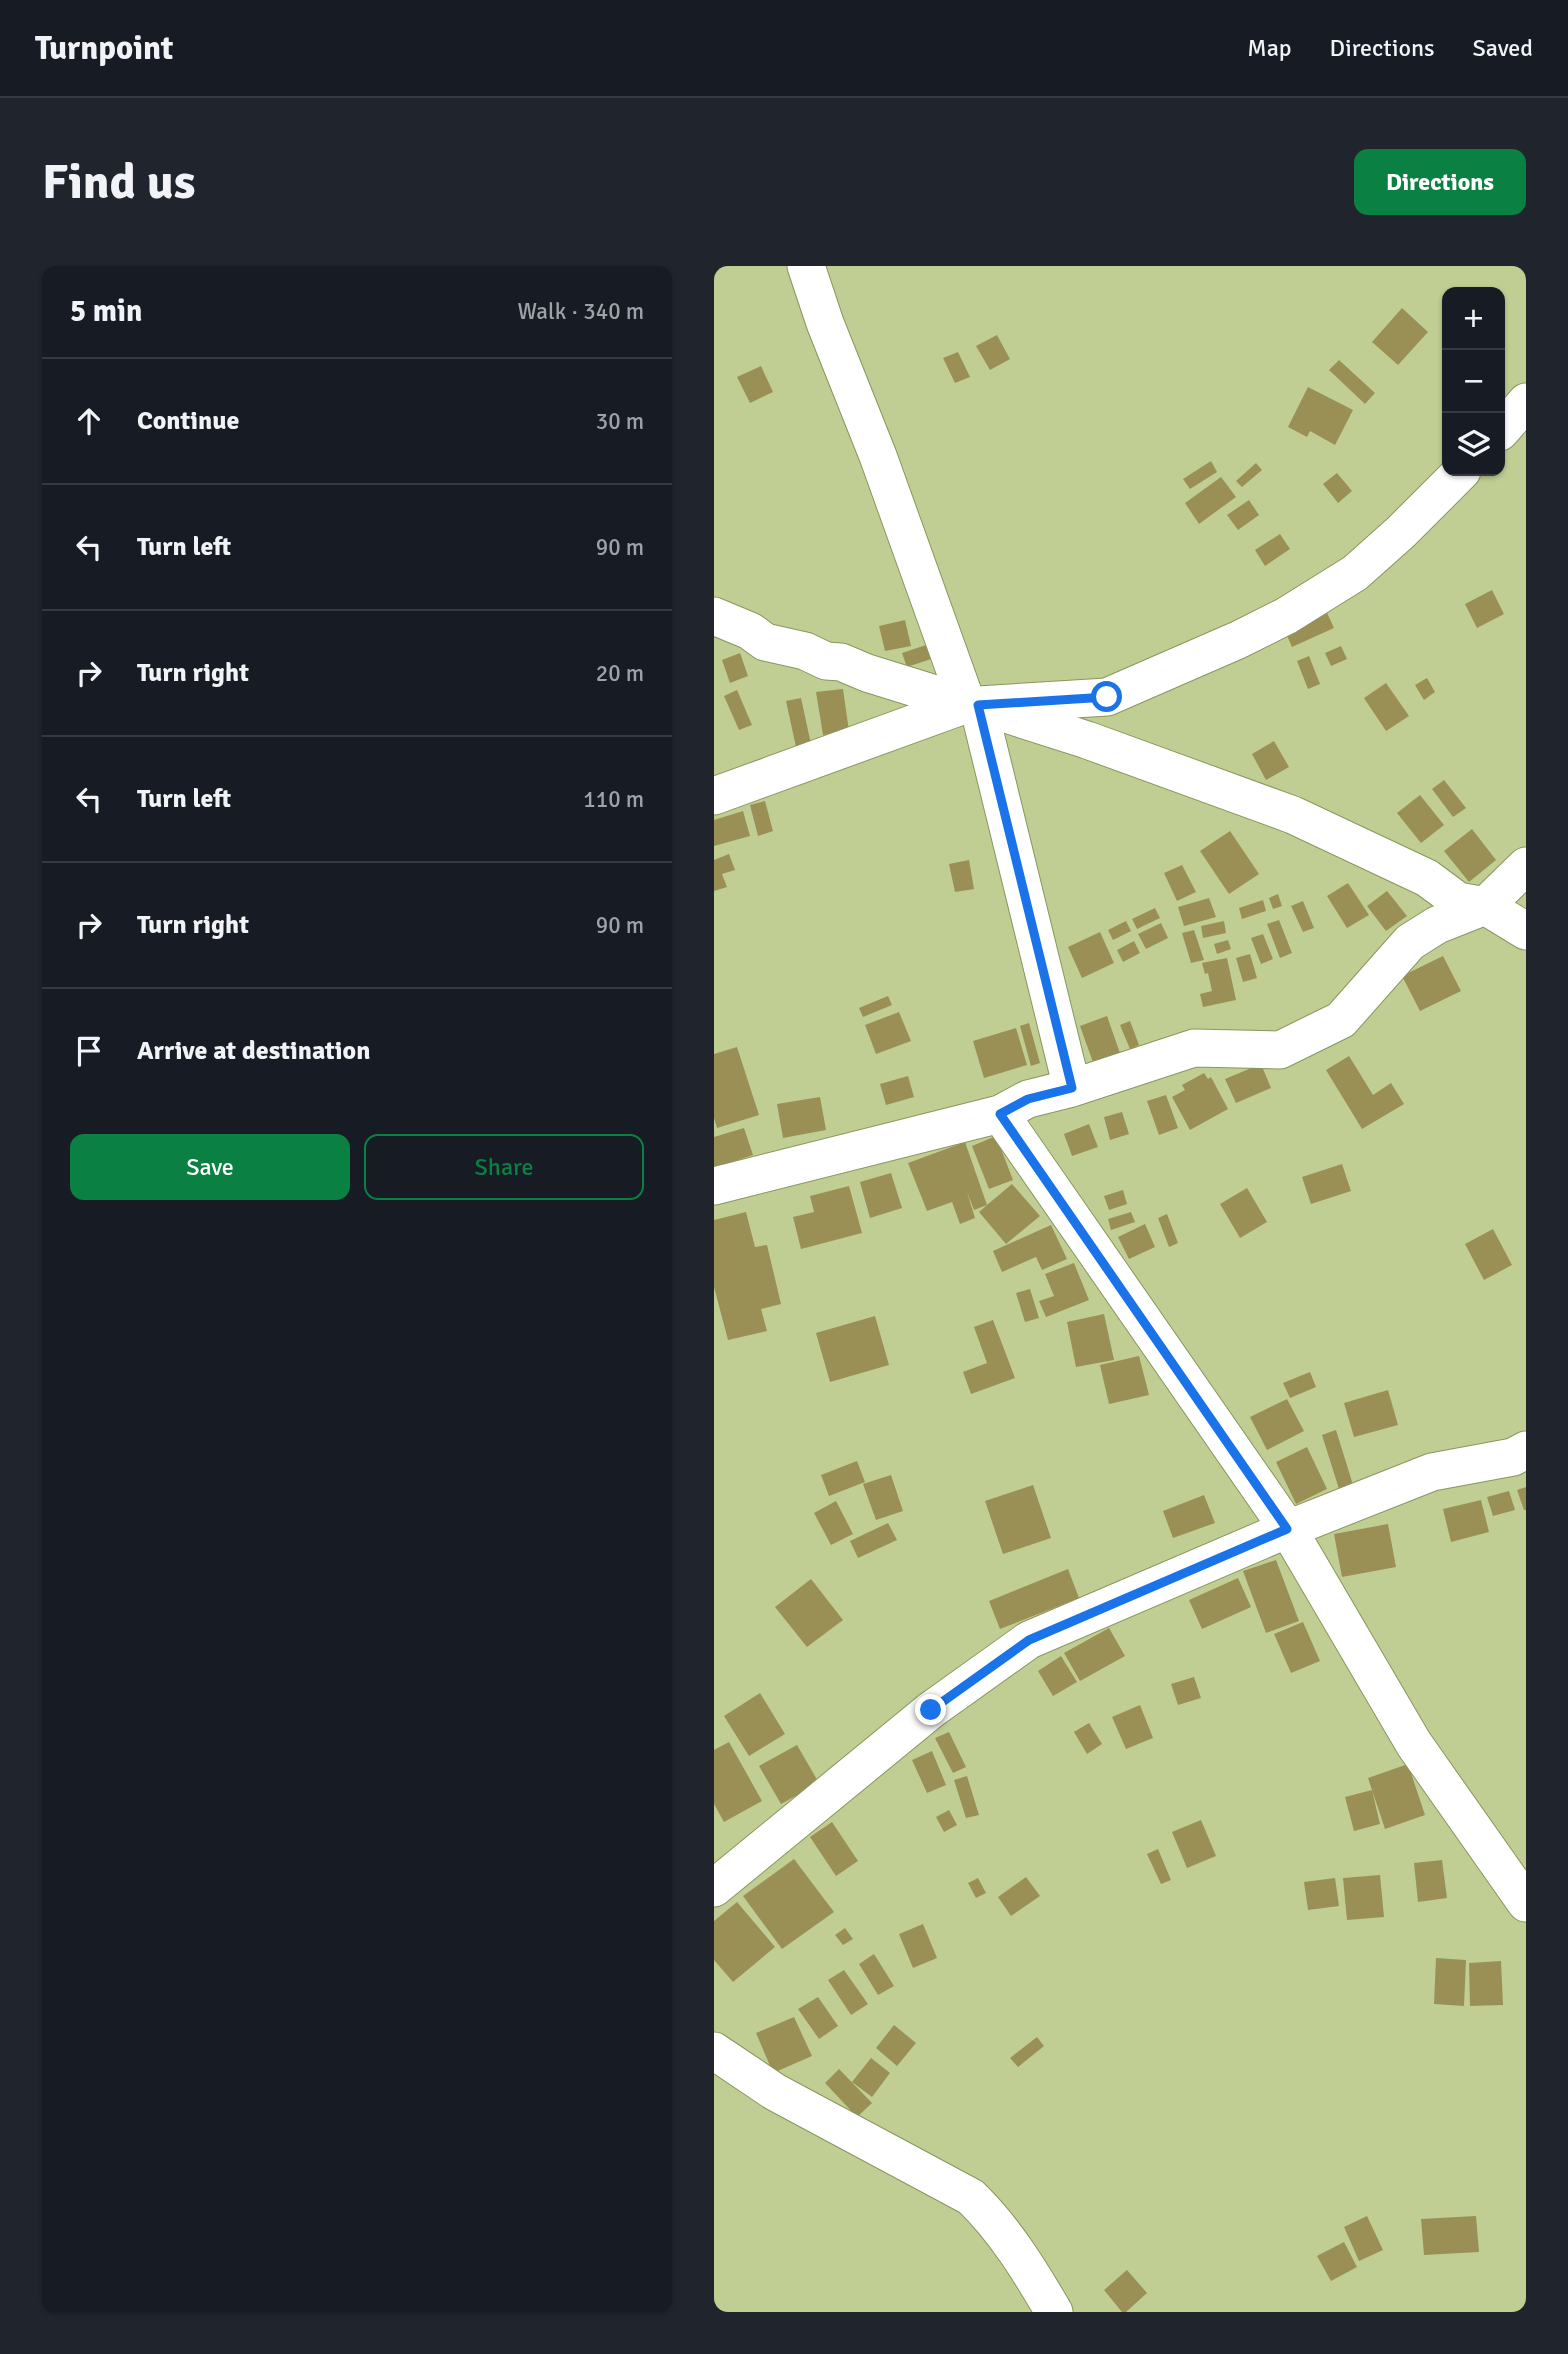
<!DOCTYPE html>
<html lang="en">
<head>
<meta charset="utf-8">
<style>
  body { margin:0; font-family:Signika,sans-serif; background:#20242c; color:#f1f3f6 }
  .controls { position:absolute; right:21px; top:21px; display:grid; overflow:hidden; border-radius:14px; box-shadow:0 2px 5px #0004 }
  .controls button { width:63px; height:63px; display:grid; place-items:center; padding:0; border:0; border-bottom:2px solid #363941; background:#171b24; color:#f1f3f6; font:35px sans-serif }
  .stop { position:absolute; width:21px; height:21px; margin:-16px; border:5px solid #1a73e8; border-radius:50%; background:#fff }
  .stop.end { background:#1a73e8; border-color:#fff; box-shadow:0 2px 7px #0008 }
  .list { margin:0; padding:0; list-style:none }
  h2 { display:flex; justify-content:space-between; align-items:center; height:91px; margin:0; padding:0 28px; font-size:30px }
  h2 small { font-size:23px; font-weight:400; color:#9ea1a6 }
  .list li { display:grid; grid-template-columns:46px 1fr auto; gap:21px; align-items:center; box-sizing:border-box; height:126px; padding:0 28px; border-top:2px solid #363941 }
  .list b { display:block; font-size:26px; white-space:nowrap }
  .list em { font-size:23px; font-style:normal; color:#9ea1a6 }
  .actions { display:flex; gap:14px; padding:21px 28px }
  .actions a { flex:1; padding:16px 0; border:2px solid #0b8043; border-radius:14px; text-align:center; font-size:24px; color:#0b8043 }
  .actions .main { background:#0b8043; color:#fff }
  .icon { flex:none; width:38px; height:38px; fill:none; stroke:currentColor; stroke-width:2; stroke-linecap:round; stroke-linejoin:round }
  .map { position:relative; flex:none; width:812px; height:2046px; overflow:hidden; border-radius:14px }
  header { display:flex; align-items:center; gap:42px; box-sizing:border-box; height:98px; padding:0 35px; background:#171b24; border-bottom:2px solid #363941 }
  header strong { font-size:33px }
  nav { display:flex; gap:38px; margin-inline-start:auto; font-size:24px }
  .intro { display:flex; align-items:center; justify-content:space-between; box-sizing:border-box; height:168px; padding:0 42px }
  h1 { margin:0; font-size:49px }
  .button { padding:18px 32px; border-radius:14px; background:#0b8043; color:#fff; font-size:24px; font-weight:700 }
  main { display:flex; gap:42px; padding:0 42px }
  aside { flex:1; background:#171b24; border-radius:14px; box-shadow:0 2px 5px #0004 }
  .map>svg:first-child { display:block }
  .building { fill:#9a9055 }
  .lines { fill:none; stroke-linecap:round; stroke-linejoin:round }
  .street-casing { stroke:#89965e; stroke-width:39 }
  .street { stroke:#fff; stroke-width:37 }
  .route { stroke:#1a73e8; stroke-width:9 }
</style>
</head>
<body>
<header>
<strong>Turnpoint</strong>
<nav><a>Map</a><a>Directions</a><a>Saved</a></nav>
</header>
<div class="intro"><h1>Find us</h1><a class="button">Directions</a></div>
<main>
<aside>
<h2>5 min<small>Walk · 340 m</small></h2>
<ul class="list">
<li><svg class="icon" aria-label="ahead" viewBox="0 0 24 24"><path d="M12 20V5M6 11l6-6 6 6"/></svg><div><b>Continue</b></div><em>30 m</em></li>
<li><svg class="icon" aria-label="left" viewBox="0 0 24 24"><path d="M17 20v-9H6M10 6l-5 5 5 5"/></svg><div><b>Turn left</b></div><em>90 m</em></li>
<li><svg class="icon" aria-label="right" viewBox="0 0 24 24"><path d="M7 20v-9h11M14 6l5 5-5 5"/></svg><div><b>Turn right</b></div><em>20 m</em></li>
<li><svg class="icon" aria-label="left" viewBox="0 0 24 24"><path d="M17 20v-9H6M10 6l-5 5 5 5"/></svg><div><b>Turn left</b></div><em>110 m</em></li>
<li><svg class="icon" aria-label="right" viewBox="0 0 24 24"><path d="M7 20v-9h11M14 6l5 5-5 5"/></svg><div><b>Turn right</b></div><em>90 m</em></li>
<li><svg class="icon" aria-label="arrive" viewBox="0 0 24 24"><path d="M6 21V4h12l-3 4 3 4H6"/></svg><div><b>Arrive at destination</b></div></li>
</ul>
<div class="actions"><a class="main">Save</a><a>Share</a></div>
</aside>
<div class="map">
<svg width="812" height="2046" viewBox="0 0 812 2046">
  <rect width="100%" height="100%" fill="#c0ce93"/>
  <path class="building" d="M688 42 714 66 684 99 658 76Z
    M283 69 296 93 276 104 262 80Z
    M244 86 256 111 241 117 229 92Z
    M625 94 661 127 651 138 615 104Z
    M47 100 59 126 36 137 23 111Z
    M594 121 639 144 621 179 596 165 593 171 574 161Z
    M497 195 503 206 476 223 469 213Z
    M542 197 548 204 528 221 522 215Z
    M623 207 638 225 624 237 609 218Z
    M507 211 522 231 485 258 471 237Z
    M535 234 545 249 524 264 513 249Z
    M566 268 576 283 551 300 541 284Z
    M778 324 790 348 763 362 751 338Z
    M609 338 620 362 578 381 567 356Z
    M191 354 197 380 171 385 165 360Z
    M212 379 217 393 193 401 188 387Z
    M627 380 633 393 617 400 611 387Z
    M26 387 34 410 16 417 8 394Z
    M595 390 606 418 594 423 583 395Z
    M713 412 721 426 710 434 701 419Z
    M672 417 695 450 672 465 650 432Z
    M129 423 135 465 109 469 102 426Z
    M23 424 38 459 25 464 10 430Z
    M87 432 97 478 82 481 72 435Z
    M560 475 575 501 552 514 538 488Z
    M730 514 752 542 739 551 718 523Z
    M706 529 730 559 707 577 683 547Z
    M51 535 59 565 44 570 36 539Z
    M29 545 36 570 0 580V554Z
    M758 563 782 594 755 616 730 585Z
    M516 565 545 608 515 628 486 585Z
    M15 588 21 604 8 608 13 621 0 625V594Z
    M255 594 260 623 241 626 235 598Z
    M468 599 482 626 463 635 450 607Z
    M634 617 655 649 633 662 613 630Z
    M673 625 693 650 672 665 653 640Z
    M564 628 568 640 559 643 555 632Z
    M495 632 502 651 470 660 464 641Z
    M549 634 552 645 528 653 525 642Z
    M589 635 600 662 589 666 577 640Z
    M441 642 446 652 423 663 418 653Z
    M565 654 578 687 566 692 553 658Z
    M412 655 417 665 399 674 394 664Z
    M510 655 512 667 489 672 487 660Z
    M447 657 454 672 432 683 424 668Z
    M480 664 490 694 477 697 468 667Z
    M386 666 400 697 368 712 354 681Z
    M549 668 559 693 547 698 537 672Z
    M514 674 517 683 503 688 500 678Z
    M420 675 426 687 409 696 403 684Z
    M536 688 543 712 529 716 522 692Z
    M729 690 747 725 706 745 688 710Z
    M513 692 522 734 489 741 486 728 498 725 494 707 491 708 488 697Z
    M174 730 178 739 149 751 145 742Z
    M185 746 197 775 162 788 151 759Z
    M393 750 407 790 380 799 366 760Z
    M416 755 425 779 416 783 406 759Z
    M315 757 326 797 317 800 306 760Z
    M302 762 313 799 270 812 259 775Z
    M23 781 45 849 3 862 0 852V788Z
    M635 790 659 829 677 817 690 838 648 863 612 804Z
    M547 798 557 822 522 837 511 813Z
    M490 807 494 813 497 811 514 843 476 864 458 831 471 824 468 819Z
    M194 810 200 831 172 839 166 818Z
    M452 829 464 862 445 869 433 835Z
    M106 831 112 864 69 872 63 838Z
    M408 846 415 868 396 874 390 851Z
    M375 858 384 881 358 890 350 868Z
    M30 862 39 889 0 902V871Z
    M282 870 299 914 275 923 258 880Z
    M251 876 273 939 298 918 326 950 292 978 265 946 273 939 260 944 253 926 261 952 246 958 238 936 213 945 194 897Z
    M628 898 637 925 597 938 588 911Z
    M177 907 188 942 156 952 146 916Z
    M135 920 148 967 87 983 79 951 100 946 96 930Z
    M533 922 553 956 526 972 506 938Z
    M409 924 413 938 395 944 390 930Z
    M32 946 41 981 53 979 67 1038 47 1043 53 1065 14 1074 0 1021V954Z
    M417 946 421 956 397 964 394 953Z
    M453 948 464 977 455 981 444 952Z
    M431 958 441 981 415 993 404 971Z
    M337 959 353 993 328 1004 322 991 288 1006 279 985Z
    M779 963 798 999 770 1014 751 978Z
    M360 997 375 1034 332 1051 325 1035 340 1030 331 1008Z
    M316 1023 325 1052 311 1056 302 1027Z
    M390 1048 400 1094 362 1101 353 1056Z
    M161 1050 175 1099 116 1116 102 1067Z
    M279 1054 301 1112 257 1128 249 1106 273 1097 260 1061Z
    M425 1090 435 1129 395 1138 386 1099Z
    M596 1106 602 1121 576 1132 569 1117Z
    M674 1124 684 1159 640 1171 630 1137Z
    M573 1133 590 1165 553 1184 536 1151Z
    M622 1164 639 1219 625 1223 608 1169Z
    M593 1181 613 1223 582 1238 562 1196Z
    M143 1195 151 1216 115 1230 107 1209Z
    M177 1209 189 1245 162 1254 149 1218Z
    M319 1219 337 1272 289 1288 271 1235Z
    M812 1221V1244H810L803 1224Z
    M795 1225 801 1244 779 1250 773 1231Z
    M490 1229 501 1257 459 1272 449 1245Z
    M767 1234 775 1266 737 1276 729 1243Z
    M122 1235 139 1268 117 1279 100 1247Z
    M174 1257 183 1274 144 1292 136 1275Z
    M674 1258 682 1301 628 1311 620 1268Z
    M562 1294 585 1355 552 1367 529 1305Z
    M354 1303 365 1332 286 1363 275 1335Z
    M524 1312 537 1341 488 1363 475 1334Z
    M97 1313 129 1354 93 1381 61 1341Z
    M589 1356 606 1395 577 1407 560 1368Z
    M395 1362 411 1390 366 1415 350 1387Z
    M347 1390 363 1416 339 1430 324 1405Z
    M480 1411 487 1432 464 1439 457 1418Z
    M46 1427 71 1468 35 1490 10 1450Z
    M426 1439 439 1472 412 1483 398 1451Z
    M375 1457 388 1478 373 1488 360 1466Z
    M235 1466 252 1501 239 1507 221 1472Z
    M15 1476 48 1535 10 1556 0 1538V1484Z
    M83 1479 105 1517 67 1538 45 1500Z
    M218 1485 232 1519 213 1527 198 1494Z
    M694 1498 711 1549 671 1563 654 1512Z
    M253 1510 265 1549 252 1552 240 1514Z
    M658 1524 666 1558 640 1565 631 1531Z
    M235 1544 243 1559 230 1566 222 1551Z
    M487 1554 502 1590 473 1602 458 1566Z
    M118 1556 144 1595 122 1610 96 1571Z
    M444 1583 457 1614 447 1618 433 1588Z
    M80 1593 120 1646 68 1683 29 1630Z
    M728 1594 733 1632 704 1636 700 1597Z
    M666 1609 670 1651 633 1654 629 1612Z
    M312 1611 326 1630 297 1650 284 1631Z
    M264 1612 272 1627 262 1632 254 1617Z
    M621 1612 625 1640 594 1644 590 1616Z
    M23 1636 61 1681 19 1716 0 1694V1655Z
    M209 1658 223 1692 199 1702 185 1668Z
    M131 1662 139 1673 129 1679 121 1669Z
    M160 1688 180 1720 164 1729 145 1698Z
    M722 1692 752 1694 750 1740 720 1738Z
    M787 1695 789 1739 756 1740 755 1697Z
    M130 1704 154 1738 137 1749 114 1714Z
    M104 1731 124 1760 105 1773 84 1743Z
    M80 1751 98 1790 59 1807 42 1767Z
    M180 1759 202 1777 183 1800 162 1782Z
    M323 1771 330 1780 304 1801 296 1792Z
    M157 1792 176 1807 158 1831 138 1816Z
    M125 1803 158 1837 143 1851 111 1817Z
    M653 1950 669 1984 645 1995 630 1961Z
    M762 1950 765 1986 710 1989 707 1953Z
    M630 1976 643 2001 617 2015 603 1990Z
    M413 2004 433 2027 412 2046H408L390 2024Z"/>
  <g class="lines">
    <g class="street-casing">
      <path id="street" d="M92 0 111 57 164 190 253 438
        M786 166 812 136
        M0 350 36 365 51 376 91 385 112 395 127 396 153 407 253 438 264 439 373 474 579 549 713 612 744 635 771 640 812 665
        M0 530 253 438
        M358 822 264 439 393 431 524 374 572 350 641 307 687 266 748 205
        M286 848 574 1263 700 1478 812 1637
        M0 920 286 848 314 833 358 822 480 782 566 784 627 754 696 676 723 659 771 640 812 600
        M0 1622 217 1444 315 1374 574 1263 718 1206 799 1191 812 1184
        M0 1785 61 1826 257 1931C291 1964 316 2005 340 2046"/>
    </g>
    <use href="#street" class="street"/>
  </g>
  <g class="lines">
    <path class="route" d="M217 1444 315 1374 573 1263 286 848 314 833 358 822 264 439 393 431"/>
  </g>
</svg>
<div class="controls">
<button>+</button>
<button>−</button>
<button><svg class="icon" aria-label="layers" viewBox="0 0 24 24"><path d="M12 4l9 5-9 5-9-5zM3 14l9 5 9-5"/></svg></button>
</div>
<div class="stop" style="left:393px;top:431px"></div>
<div class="stop end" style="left:217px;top:1444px"></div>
</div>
</main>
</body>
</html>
